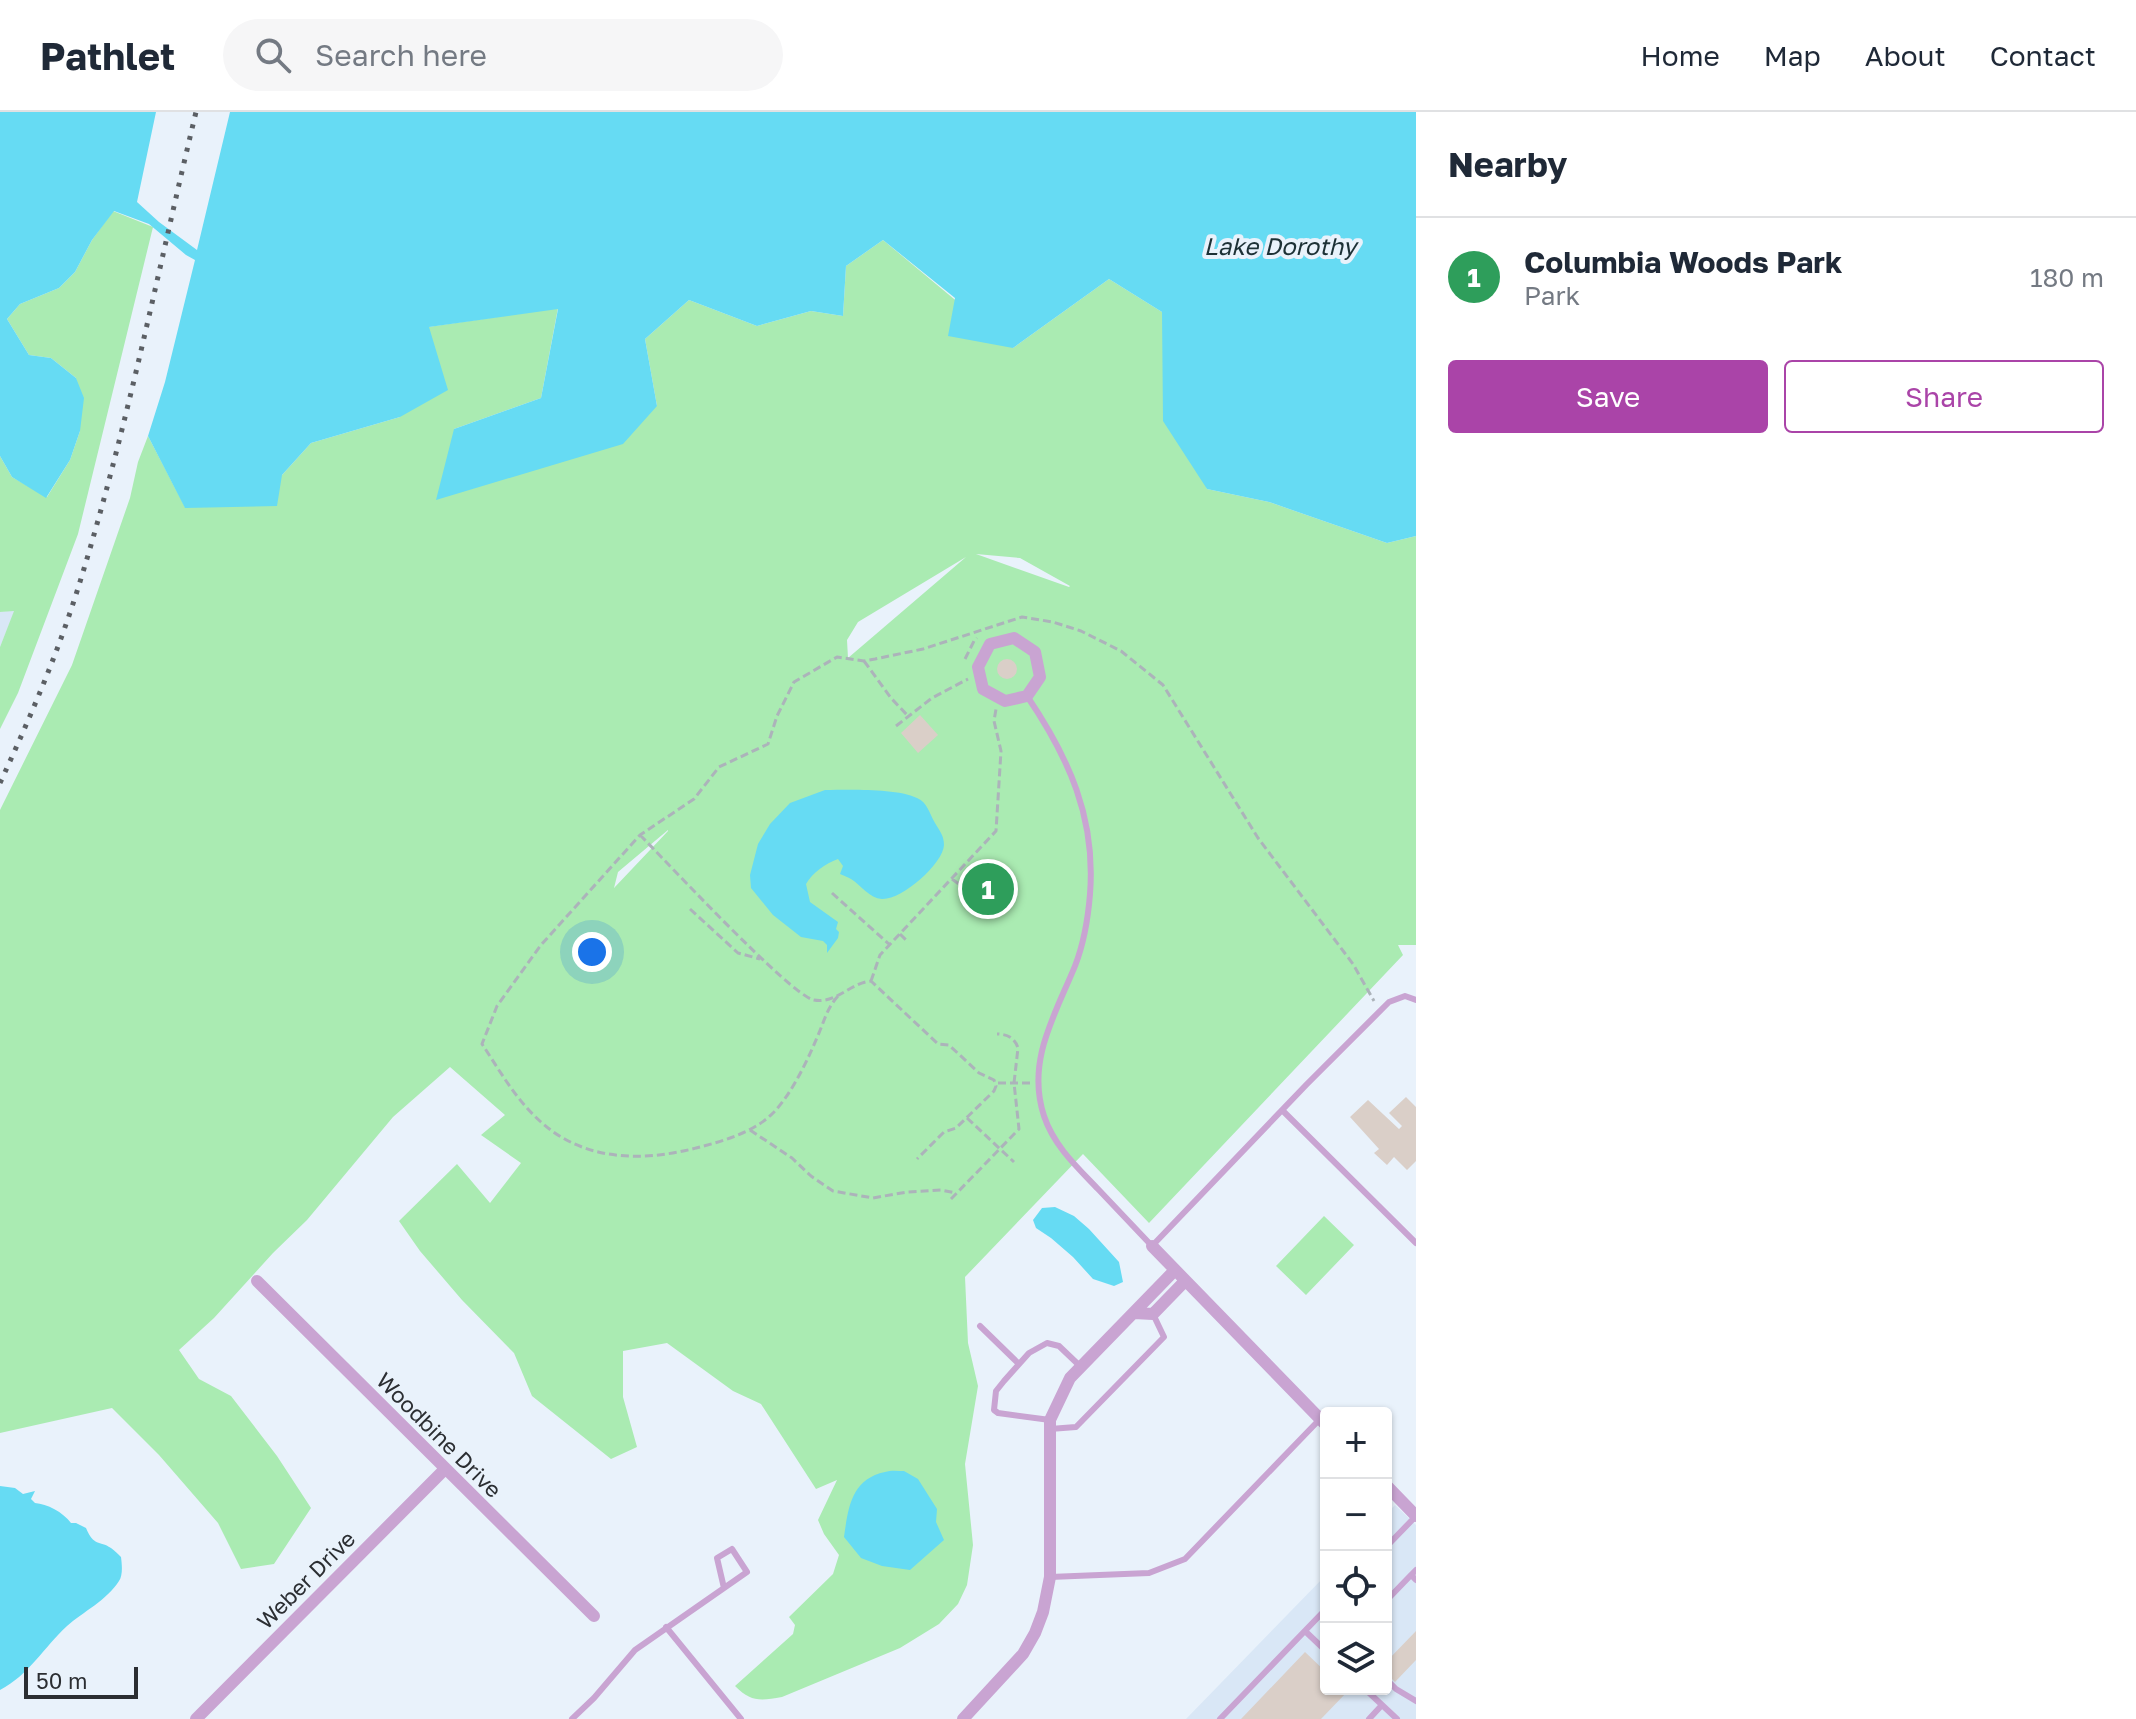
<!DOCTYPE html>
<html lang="en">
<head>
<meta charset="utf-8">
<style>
  body { margin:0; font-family:"Golos Text",sans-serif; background:#f6f6f7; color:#1f2937 }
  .controls { position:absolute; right:24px; bottom:24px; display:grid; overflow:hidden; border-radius:8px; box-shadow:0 2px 6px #0004 }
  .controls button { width:72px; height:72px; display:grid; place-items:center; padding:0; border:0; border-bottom:2px solid #e0e1e3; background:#fff; color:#1f2937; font:40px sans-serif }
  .scale { position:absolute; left:24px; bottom:20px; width:114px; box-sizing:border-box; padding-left:8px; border:4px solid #2b2e32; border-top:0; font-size:22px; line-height:28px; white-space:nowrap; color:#2b2e32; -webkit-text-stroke:6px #e9f2fb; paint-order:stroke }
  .you { position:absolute; left:592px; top:840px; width:28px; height:28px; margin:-20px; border:6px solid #fff; border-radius:50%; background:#1a73e8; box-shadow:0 0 0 12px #1a73e833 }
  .badge { display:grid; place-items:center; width:52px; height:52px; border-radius:50%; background:#aa44a8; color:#fff; font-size:26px; font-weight:700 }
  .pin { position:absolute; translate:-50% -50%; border:4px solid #fff; box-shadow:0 2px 8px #0006 }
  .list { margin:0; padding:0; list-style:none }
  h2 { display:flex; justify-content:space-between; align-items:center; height:104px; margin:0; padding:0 32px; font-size:34px }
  h2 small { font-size:26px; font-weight:400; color:#747a83 }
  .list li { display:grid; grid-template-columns:52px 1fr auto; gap:24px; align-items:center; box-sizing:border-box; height:120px; padding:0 32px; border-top:2px solid #e0e1e3 }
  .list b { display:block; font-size:30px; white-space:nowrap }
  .list p { margin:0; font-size:26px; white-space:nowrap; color:#747a83 }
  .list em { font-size:26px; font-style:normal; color:#747a83 }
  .actions { display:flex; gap:16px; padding:24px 32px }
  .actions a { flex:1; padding:18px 0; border:2px solid #aa44a8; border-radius:8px; text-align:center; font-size:28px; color:#aa44a8 }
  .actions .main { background:#aa44a8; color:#fff }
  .icon { flex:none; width:44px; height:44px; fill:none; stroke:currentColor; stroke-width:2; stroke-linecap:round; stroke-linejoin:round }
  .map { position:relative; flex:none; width:1416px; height:1607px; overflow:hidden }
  header { display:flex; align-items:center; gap:48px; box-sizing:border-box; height:112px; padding:0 40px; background:#fff; border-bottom:2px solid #e0e1e3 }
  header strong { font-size:38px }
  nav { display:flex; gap:44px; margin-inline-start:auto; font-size:28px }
  .search { width:560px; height:72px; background:#f6f6f7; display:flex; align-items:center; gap:20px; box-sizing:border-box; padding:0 28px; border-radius:44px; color:#747a83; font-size:30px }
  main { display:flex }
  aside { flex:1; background:#fff }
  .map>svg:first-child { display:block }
  .built { fill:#d9e7f6 }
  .green { fill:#aaebb2; fill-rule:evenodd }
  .water { fill:#66dbf3 }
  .building { fill:#dacfc8 }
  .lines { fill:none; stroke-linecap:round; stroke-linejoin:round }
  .path { stroke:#acb3ba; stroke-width:3; stroke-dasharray:8 4; stroke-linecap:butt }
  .lane { stroke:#c9a4d2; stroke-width:6 }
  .street { stroke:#c9a4d2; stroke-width:12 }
  .rail { stroke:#5b5f64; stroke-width:5; stroke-dasharray:4 8; stroke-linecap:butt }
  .labels { text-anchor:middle; stroke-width:8; stroke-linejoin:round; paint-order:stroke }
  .street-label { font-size:22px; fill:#2b2e32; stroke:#e9f2fb }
  .water-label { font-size:24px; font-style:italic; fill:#1d3136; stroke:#e9f2fb }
</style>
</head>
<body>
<header>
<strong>Pathlet</strong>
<div class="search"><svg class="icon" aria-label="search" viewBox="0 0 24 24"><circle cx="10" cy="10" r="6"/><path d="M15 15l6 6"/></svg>Search here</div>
<nav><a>Home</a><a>Map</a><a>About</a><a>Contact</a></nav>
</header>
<main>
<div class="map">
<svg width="1416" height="1607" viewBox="0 0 1416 1607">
  <rect width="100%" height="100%" fill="#e9f2fb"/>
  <path class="built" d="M15 498 0 535V500Z
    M1395 1393 1416 1413V1607H1186L1326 1463V1577H1386V1402Z"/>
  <path class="green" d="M113 99 153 115 78 422 18 581 0 617V535L14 499 0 500V344L12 365 47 385 70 348 80 319 76 266 51 246 29 243 7 207 20 192 59 176 75 160 92 128Z
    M883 128 1013 236 1109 167 1162 200 1207 377 1269 390 1387 431 1416 424V833H1398L1403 843 1149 1111 1083 1042 965 1165 968 1231 978 1274 965 1352 973 1433 967 1473 958 1492 939 1512 900 1536 782 1585C760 1589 751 1590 735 1574L793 1522 795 1513 789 1505 833 1462 839 1443 824 1422 818 1408 837 1368 816 1377 761 1292 733 1279 667 1231 623 1239V1285L637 1335 611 1347 532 1284 514 1241 462 1188 420 1139 399 1109 457 1052 490 1091 521 1051 481 1023 505 1003 450 955 393 1005 307 1108 273 1141 214 1206 179 1238 199 1267 231 1284 277 1344 311 1396 274 1452 241 1457 218 1411 159 1343 112 1296 0 1321V698L72 553 130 386 138 350 148 324 185 395 282 363 311 331 400 305 428 215 558 196 541 286 454 317 657 294 645 227 689 188 757 214 811 199 843 204 846 154ZM976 442 1020 446 1070 474 1069 475ZM966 445 848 546 847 528 858 510ZM668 718V719L614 776 618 760Z
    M1324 1104 1354 1133 1306 1183 1276 1154Z"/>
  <path class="water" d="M0 0H156L137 90 159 110 197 138 230 0H1416V424L1387 431 1269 390 1207 377 1163 309 1162 200 1109 167 1013 236 948 224 955 186 883 128 846 154 843 204 811 199 757 214 689 188 645 227 657 294 623 332 436 388 454 317 541 286 558 197 429 215 448 278 400 305 311 331 282 363 277 394 185 396 148 324 165 270 195 148 186 143 149 112 114 99 92 128 75 160 59 176 20 192 7 207 29 243 51 246 76 266 84 286 80 319 70 348 46 386 12 365 0 344Z
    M825 678C849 678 895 676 917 686 928 691 929 701 935 711 939 718 944 723 944 733 943 752 902 788 882 787 869 786 862 774 851 767 848 765 844 764 840 762L843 754 838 747C825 752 813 760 806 772L810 790 838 810 836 817 839 820 838 826 827 841V833L823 829 801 825 773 803 751 776 750 763 758 732 770 712 790 691Z
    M1055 1095 1074 1104 1089 1117 1119 1150 1123 1170 1114 1174 1093 1167 1073 1145 1051 1126 1036 1116 1033 1108 1042 1096Z
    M904 1359 918 1367 937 1397 936 1410 944 1428 910 1458 882 1454 861 1446 844 1425C848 1397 851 1367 885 1360 891 1358 898 1359 904 1359Z
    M0 1374 15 1376 23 1382 35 1379 31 1387 35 1391C47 1392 63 1400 71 1411H76L86 1416C94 1435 99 1428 111 1436 115 1439 118 1442 121 1445 122 1453 123 1463 119 1469 107 1488 83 1500 67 1514 44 1535 29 1563 0 1578Z"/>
  <path class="building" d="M997 557a10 10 0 1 1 20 0a10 10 0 1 1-20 0Z
    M920 603 938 623 918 641 901 621Z
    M1406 985 1416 995V1049L1407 1058 1394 1045 1387 1053 1374 1041 1379 1037 1350 1005 1368 988 1399 1017 1402 1014 1389 1001Z
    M1416 1519V1548L1395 1570 1386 1561V1550Z
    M1305 1540 1326 1560V1577H1344L1347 1580 1321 1607H1241Z"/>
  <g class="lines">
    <path class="path" d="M965 547 974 529 977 526
      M864 549 891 586 908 604
      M896 614 932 586 968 567
      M640 723C665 748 791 884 814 888 836 892 850 871 871 869L938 932 949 933 979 961 994 968 996 974 994 979 956 1016 944 1020 917 1047
      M952 767 960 773
      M832 781 890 833
      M690 797 738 841 760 847
      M900 822 907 829
      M871 869 880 843 996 719 1001 639 994 609 996 597
      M838 884C829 894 826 903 821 916 811 941 793 981 773 1001 753 1021 723 1029 696 1036 642 1050 584 1049 541 1010 516 988 500 959 482 932L497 894 541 833 640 723 694 687 719 655 768 632 777 604 794 570 837 545 864 549 875 547 923 537 1022 505 1053 510 1081 519 1121 539 1163 573 1258 726 1353 852 1374 889
      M998 971H1030
      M967 1006 1014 1050
      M750 1018 792 1046 811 1064 833 1079 873 1086 907 1080 941 1078 956 1081
      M951 1087 1019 1017 1014 971 1018 936C1015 926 1007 922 997 922"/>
    <path class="lane" d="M1027 584C1069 646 1096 706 1090 782 1088 807 1084 831 1075 854 1055 903 1026 949 1044 1004 1054 1034 1077 1055 1098 1077 1116 1096 1134 1115 1152 1134L1307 972 1389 890 1405 884 1416 888
      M1282 998 1416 1131
      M980 1214 1019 1252
      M1050 1308 998 1301 994 1298 996 1279 1004 1269 1029 1241 1047 1231 1059 1234 1081 1255
      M1050 1317 1076 1315 1164 1225 1153 1202
      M1386 1435 1416 1404
      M1416 1458 1411 1463 1416 1468
      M1050 1465 1149 1461 1185 1447 1320 1307
      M1386 1489 1411 1463
      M666 1515 741 1607
      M1305 1519 1326 1539
      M1386 1567 1396 1577 1416 1589
      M1365 1577 1397 1607
      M572 1607 594 1586 635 1538 747 1460 732 1437 717 1446 724 1476
      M1220 1607 1326 1497
      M1369 1607 1382 1593"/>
    <path class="street" d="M1014 526 1035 540 1040 565 1027 584 1005 589 983 577 978 555 990 532Z
      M1152 1134 1326 1313
      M257 1169 594 1504
      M1134 1201 1153 1202 1185 1169
      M1386 1373 1416 1404
      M196 1607 445 1357
      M963 1607 1023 1542 1035 1521 1043 1500 1050 1465V1308L1070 1266 1175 1158"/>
    <path class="rail" d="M0 671C30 606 58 541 79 473 127 318 158 158 196 0"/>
  </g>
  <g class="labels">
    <g class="street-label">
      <text transform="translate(439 1323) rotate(45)" y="8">Woodbine Drive</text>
      <text transform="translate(306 1468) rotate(-45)" y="8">Weber Drive</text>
    </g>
    <g class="water-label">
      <text x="1280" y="143">Lake Dorothy</text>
    </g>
  </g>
</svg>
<div class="controls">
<button>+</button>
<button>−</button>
<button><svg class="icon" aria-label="locate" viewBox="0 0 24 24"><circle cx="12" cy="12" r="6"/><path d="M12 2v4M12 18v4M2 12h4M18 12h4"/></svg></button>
<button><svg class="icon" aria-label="layers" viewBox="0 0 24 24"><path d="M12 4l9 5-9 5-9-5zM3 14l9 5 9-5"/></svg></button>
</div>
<div class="scale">50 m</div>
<div class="you"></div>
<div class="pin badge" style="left:988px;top:777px;background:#2e9e5b">1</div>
</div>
<aside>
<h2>Nearby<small></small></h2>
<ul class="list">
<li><span class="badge" style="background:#2e9e5b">1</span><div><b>Columbia Woods Park</b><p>Park</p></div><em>180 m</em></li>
</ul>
<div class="actions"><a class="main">Save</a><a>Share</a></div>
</aside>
</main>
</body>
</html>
